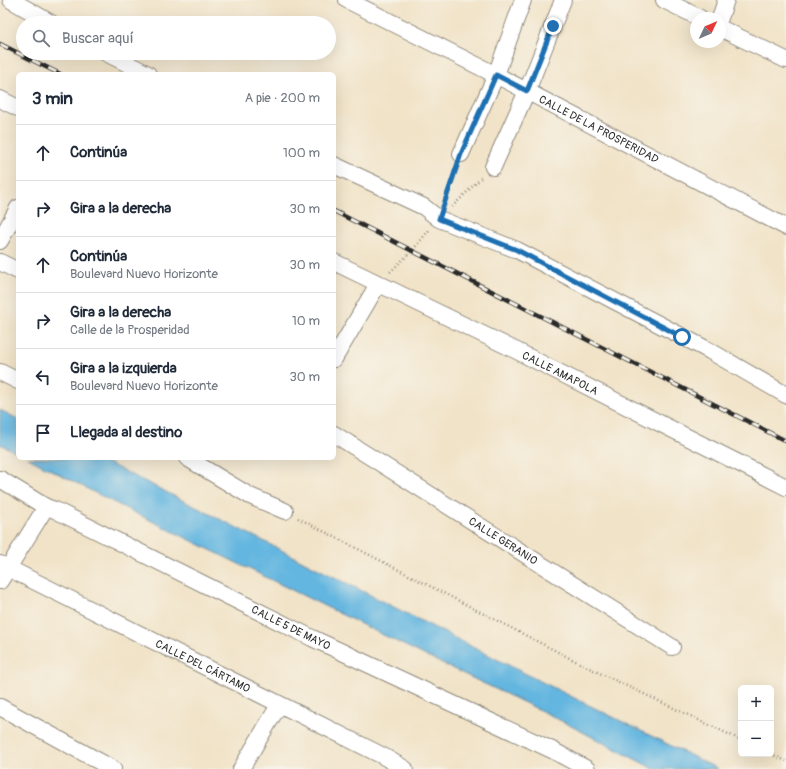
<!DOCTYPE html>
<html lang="es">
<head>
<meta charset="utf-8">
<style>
  body { margin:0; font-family:Pangolin,sans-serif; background:#f6f6f7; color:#1f2937 }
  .controls { position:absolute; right:12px; bottom:12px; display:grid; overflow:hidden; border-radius:6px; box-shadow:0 4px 16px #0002 }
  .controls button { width:36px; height:36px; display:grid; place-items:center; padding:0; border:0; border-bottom:1px solid #e0e1e3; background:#fff; color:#1f2937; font:20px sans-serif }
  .compass { position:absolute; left:690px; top:12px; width:36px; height:36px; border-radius:50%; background:#fff; box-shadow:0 4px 16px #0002; rotate:46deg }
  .stop { position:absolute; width:12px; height:12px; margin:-9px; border:3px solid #1f6fb2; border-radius:50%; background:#fff }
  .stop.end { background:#1f6fb2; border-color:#fff; box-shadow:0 1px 4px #0008 }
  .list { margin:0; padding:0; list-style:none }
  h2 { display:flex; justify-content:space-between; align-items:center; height:52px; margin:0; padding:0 16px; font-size:17px }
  h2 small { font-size:13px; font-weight:400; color:#747a83 }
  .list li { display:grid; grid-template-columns:26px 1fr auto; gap:12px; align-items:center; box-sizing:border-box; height:56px; padding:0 16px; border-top:1px solid #e0e1e3 }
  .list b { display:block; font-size:15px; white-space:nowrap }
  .list p { margin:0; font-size:13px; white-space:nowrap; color:#747a83 }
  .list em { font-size:13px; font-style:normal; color:#747a83 }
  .icon { flex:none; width:22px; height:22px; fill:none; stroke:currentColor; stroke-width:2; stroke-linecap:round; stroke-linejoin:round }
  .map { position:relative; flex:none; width:786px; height:769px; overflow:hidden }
  .search { position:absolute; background:#fff; box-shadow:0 4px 16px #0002; left:16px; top:16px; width:320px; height:44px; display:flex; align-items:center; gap:10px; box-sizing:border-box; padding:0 14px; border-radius:22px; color:#747a83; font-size:15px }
  .panel { position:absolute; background:#fff; box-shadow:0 4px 16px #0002; left:16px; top:72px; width:320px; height:388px; border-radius:6px }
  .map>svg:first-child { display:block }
  .water { fill:#64b6e0; stroke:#487086 }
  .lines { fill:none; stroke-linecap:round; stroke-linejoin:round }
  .minor-casing { stroke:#8e877a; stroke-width:18 }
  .path { stroke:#8e877a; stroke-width:2.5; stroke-dasharray:1 3; stroke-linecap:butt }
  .minor { stroke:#fff; stroke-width:16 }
  .rail-casing { stroke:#2b2b2b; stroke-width:4.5 }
  .rail { stroke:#f7f3e8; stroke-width:3; stroke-dasharray:9; stroke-linecap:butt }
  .route { stroke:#1f6fb2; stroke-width:5 }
  .labels { text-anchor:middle; stroke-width:4; stroke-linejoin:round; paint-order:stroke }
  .street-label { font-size:11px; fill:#2b2b2b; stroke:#f7f3e8 }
</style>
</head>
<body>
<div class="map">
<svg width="786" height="769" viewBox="0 0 786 769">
  <rect width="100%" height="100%" fill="#f7f3e8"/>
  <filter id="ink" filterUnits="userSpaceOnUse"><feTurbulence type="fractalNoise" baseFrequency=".025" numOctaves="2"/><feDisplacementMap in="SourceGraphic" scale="8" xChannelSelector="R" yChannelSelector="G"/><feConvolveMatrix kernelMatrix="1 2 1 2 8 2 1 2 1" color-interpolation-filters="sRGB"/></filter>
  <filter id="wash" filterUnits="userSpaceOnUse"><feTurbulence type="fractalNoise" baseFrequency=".012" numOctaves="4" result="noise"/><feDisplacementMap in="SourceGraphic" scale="16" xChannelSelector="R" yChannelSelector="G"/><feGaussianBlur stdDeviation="0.9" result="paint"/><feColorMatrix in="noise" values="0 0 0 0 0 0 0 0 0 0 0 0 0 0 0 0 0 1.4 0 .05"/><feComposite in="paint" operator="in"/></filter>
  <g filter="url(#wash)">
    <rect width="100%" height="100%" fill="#f1e3c8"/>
    <path class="water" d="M0 410 18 419V453L0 444Z
      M28 458H98L196 507 538 680 718 769H654L546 713 428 657 115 503Z"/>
  </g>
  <g filter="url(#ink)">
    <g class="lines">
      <g class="minor-casing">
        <g id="minor">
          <path d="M11 0 51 23"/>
          <path id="s1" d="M347 0 496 75 786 227"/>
          <path d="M664 0 700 18"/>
          <path d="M720 18 726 0"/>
          <path d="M720 28 786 60"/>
          <path d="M106 53 148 74"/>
          <path d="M0 99 18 108"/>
          <path d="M461 154 496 75 523 0"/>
          <path d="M334 165 424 207 439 219 517 250 710 351 786 395"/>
          <path d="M493 167 527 91 563 0"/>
          <path d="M0 241 18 208"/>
          <path d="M0 262 18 271"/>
          <path id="s2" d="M334 262 513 349 786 487"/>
          <path d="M334 359 378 284"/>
          <path d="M0 372 18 381"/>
          <path id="s3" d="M334 434 672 647"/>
          <path d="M187 458 250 496 285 511"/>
          <path id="s4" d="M0 479 46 507 55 510 312 638 552 750 587 769"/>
          <path id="s5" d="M0 564 383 756 405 769"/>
          <path d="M0 581 46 507"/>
          <path d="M0 707 113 769"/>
          <path d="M241 769 279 705"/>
        </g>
      </g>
      <path class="path" d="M444 203 456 168
        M452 207 481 178
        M390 272 412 251 429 230
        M298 518 587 667 741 740
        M771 754 786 761"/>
      <use href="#minor" class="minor"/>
      <g class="rail-casing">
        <path id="rail" d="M0 44 60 74
          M334 211 786 441"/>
      </g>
      <use href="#rail" class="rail"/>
    </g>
  </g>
  <g class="lines" filter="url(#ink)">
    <path class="route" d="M553 26 527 91 496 75 461 154 439 219 517 250 682 337"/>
  </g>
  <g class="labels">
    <g class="street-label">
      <text dy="4" stroke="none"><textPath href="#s1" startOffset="283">CALLE DE LA PROSPERIDAD</textPath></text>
      <text dy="4" stroke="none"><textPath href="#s2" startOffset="252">CALLE AMAPOLA</textPath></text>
      <text dy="4" stroke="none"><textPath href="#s3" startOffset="200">CALLE GERANIO</textPath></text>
      <text dy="4" stroke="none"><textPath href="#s4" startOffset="327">CALLE 5 DE MAYO</textPath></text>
      <text dy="4" stroke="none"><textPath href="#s5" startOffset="227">CALLE DEL CÁRTAMO</textPath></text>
    </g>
  </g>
</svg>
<div class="controls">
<button>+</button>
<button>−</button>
</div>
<svg class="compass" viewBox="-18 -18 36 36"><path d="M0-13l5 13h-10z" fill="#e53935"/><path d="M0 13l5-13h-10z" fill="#747a83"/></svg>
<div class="stop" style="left:682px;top:337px"></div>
<div class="stop end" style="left:553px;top:26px"></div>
<div class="search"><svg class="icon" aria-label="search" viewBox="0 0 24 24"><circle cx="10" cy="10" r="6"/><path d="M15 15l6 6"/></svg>Buscar aquí</div>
<section class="panel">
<h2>3 min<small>A pie · 200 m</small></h2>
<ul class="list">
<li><svg class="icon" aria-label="ahead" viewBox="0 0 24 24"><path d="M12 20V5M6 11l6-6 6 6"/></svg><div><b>Continúa</b></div><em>100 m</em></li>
<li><svg class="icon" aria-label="right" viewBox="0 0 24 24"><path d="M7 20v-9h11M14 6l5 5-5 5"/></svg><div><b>Gira a la derecha</b></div><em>30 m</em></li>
<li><svg class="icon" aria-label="ahead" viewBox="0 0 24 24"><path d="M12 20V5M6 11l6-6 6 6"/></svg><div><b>Continúa</b><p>Boulevard Nuevo Horizonte</p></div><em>30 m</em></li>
<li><svg class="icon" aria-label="right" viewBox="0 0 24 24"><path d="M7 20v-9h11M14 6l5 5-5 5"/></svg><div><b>Gira a la derecha</b><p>Calle de la Prosperidad</p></div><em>10 m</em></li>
<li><svg class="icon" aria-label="left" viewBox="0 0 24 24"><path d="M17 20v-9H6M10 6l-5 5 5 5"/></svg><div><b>Gira a la izquierda</b><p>Boulevard Nuevo Horizonte</p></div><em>30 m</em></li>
<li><svg class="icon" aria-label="arrive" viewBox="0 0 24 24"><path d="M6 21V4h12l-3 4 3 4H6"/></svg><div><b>Llegada al destino</b></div></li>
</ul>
</section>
</div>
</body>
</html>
